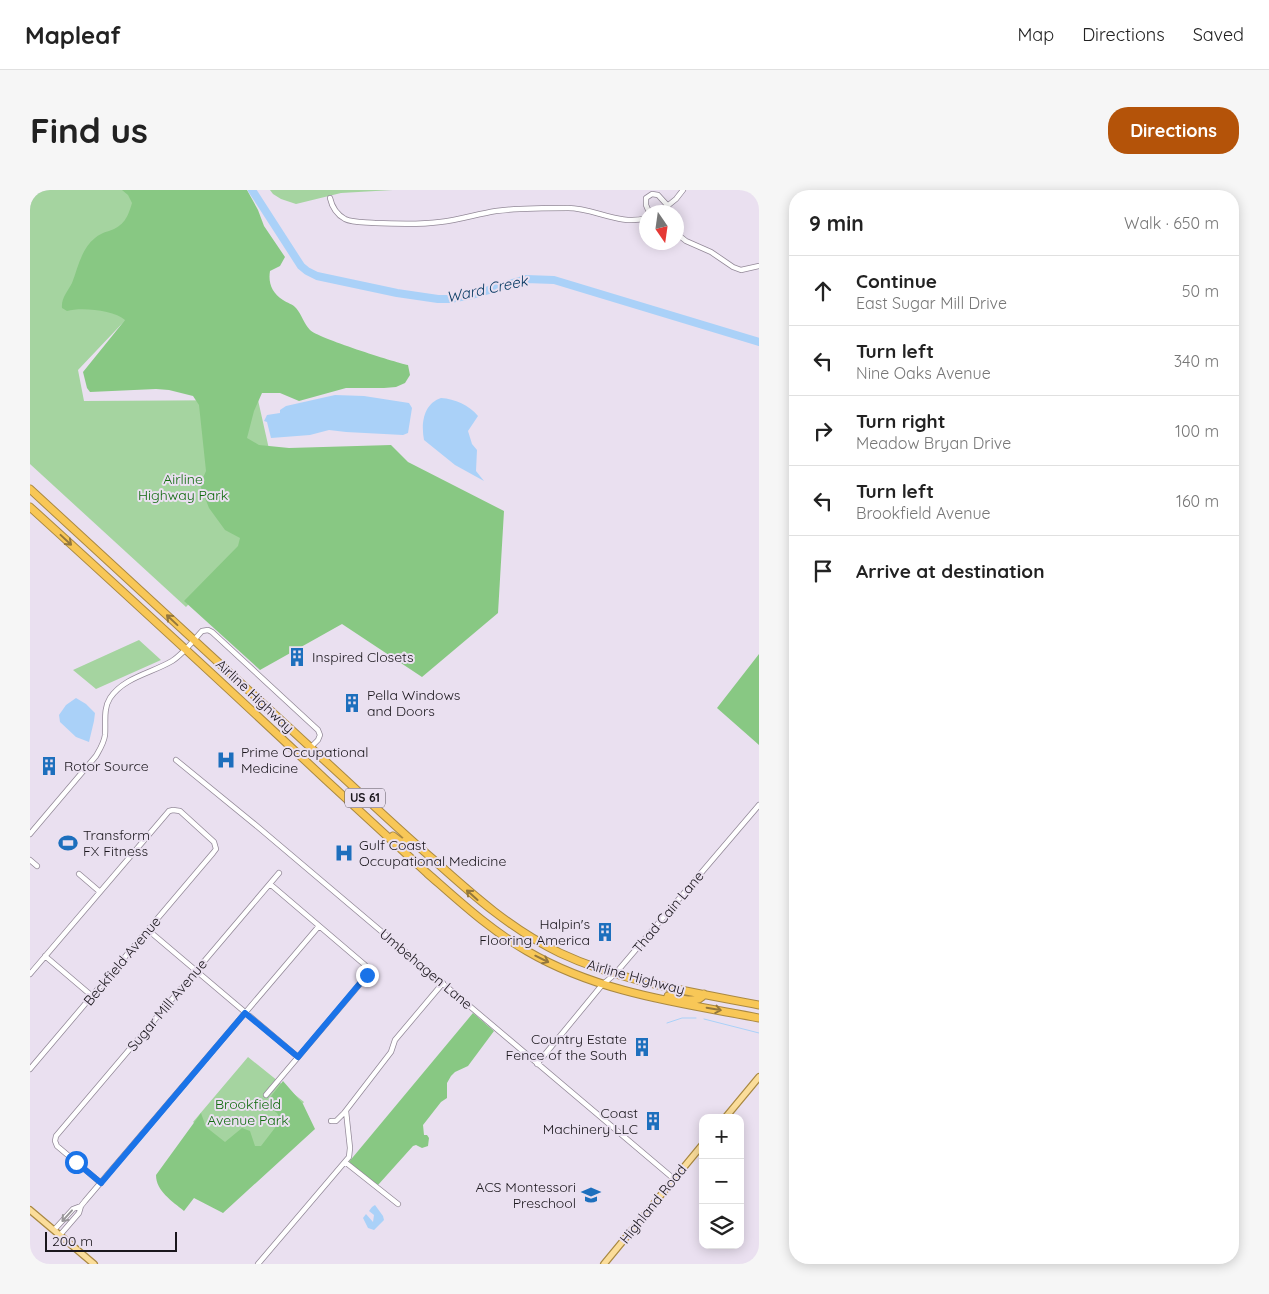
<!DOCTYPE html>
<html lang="en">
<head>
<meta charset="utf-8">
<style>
  body { margin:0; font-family:Quicksand,sans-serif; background:#f6f6f6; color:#222 }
  .controls { position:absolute; right:15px; bottom:15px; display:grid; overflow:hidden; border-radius:10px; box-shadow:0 2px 12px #0003 }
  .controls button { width:45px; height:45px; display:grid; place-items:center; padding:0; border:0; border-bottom:1px solid #e0e0e0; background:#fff; color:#222; font:25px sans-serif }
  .compass { position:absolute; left:609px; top:15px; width:45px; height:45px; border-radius:50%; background:#fff; box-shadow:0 2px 12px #0003; rotate:167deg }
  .scale { position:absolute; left:15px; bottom:12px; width:132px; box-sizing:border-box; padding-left:5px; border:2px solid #1a161c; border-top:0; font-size:14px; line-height:18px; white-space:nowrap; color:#1a161c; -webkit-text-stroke:4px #eae0f0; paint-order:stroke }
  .stop { position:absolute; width:15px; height:15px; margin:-11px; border:4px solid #1a73e8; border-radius:50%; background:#fff }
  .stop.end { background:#1a73e8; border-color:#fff; box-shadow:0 1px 5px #0008 }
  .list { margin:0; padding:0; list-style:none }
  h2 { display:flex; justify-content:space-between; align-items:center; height:65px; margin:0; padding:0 20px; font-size:21px }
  h2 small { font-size:16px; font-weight:400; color:#767676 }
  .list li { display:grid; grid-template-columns:32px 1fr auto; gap:15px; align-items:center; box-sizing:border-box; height:70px; padding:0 20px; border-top:1px solid #e0e0e0 }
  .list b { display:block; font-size:19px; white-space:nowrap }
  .list p { margin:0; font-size:16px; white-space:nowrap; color:#767676 }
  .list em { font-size:16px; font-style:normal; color:#767676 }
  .icon { flex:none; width:28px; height:28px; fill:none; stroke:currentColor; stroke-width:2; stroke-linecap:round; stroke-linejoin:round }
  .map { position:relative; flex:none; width:729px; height:1074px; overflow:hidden; border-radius:20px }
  header { display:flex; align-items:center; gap:30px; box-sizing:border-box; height:70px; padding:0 25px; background:#fff; border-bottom:1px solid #e0e0e0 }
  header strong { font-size:24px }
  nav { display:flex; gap:28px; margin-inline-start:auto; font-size:18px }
  .intro { display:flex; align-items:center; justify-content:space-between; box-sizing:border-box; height:120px; padding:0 30px }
  h1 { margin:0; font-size:35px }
  .button { padding:12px 22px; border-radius:20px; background:#b45309; color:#fff; font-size:18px; font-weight:700 }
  main { display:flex; gap:30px; padding:0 30px }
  aside { flex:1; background:#fff; border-radius:20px; box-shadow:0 2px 12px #0003 }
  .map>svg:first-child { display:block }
  .green { fill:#a5d4a0 }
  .forest { fill:#88c883 }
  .water { fill:#aad1f8 }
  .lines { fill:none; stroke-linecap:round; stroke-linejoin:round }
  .stream { stroke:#aad1f8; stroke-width:1 }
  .river { stroke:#aad1f8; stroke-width:8 }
  .minor-casing { stroke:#938998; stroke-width:6 }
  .major-casing { stroke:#aa8942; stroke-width:8 }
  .highway-casing { stroke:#aa8942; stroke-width:9 }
  .minor { stroke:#fff; stroke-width:4.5 }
  .major { stroke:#fbdd9a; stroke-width:5.5 }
  .highway { stroke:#f8c757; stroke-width:7 }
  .oneway { stroke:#94773c }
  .oneway2 { stroke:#989699 }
  .route { stroke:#1a73e8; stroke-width:6 }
  .labels { text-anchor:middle; stroke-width:4; stroke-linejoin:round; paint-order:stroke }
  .shield { fill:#eae0f0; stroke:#58535c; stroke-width:1 }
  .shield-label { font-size:12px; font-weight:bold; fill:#1a161c }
  .park-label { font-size:14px; fill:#116b0f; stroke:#eae0f0 }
  .poi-label { font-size:14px; fill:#1a161c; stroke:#eae0f0; text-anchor:start }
  .street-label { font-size:14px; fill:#1a161c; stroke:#eae0f0 }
  .water-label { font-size:15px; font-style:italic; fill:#083a63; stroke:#eae0f0 }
</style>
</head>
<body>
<header>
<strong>Mapleaf</strong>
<nav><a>Map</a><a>Directions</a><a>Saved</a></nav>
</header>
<div class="intro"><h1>Find us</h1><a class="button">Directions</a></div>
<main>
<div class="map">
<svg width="729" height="1074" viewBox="0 0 729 1074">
  <rect width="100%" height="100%" fill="#eae0f0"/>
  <path class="green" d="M0 0H210L214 5 48 180 54 211 228 210 252 317 156 417 0 274Z
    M240 0H363L311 3 266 14 251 9 243 4Z
    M109 450 131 470 66 499 43 480Z
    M218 867 274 912 219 977 163 932Z"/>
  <path class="forest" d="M92 0H217L228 20 234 36 255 67 250 76 240 81C238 93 242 103 253 110 257 113 263 114 266 118 272 125 274 134 280 140 288 148 364 172 378 175L380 185 375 193 366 197 354 198H316L269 211 250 203H232L224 221 217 248 229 255 259 258 361 255 378 272 474 321 468 423 392 487 312 434 230 480 154 411 208 356 210 348 195 340 179 318 170 295 176 281 169 215 163 206 139 200 126 199 60 202 57 198 53 182 95 130C84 120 51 117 37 121L32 118C31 108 38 101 42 93 48 78 51 59 65 48 68 45 75 42 79 41 94 36 98 27 102 13L98 5Z
    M729 464V555L687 518Z
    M443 823 464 841 438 876 425 882 421 886 417 893V908L411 912 393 935 394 945H397L399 948 398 956 392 958 386 955 383 956 348 995 318 973Z
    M253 891 273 914 285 939 193 1023 164 1008 154 1021C142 1011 126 1001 126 985L171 923 176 937 195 952 212 938 220 941 225 956H231L251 930 247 923 237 916 242 905Z"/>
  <path class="water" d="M305 205 334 206 379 213 382 218 378 243 373 245 316 242 299 240 280 245 241 248 237 232 234 231 237 225 250 223V220L256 216Z
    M411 208C425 209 439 215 448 226L438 241 442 254 447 260 446 281 454 291 425 275 394 250C391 234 393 214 411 208Z
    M46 508 56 514 65 523 64 531 59 552 46 547 30 532 29 525 36 515Z
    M345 1015 353 1026 354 1030 344 1040 338 1038 333 1028 336 1024 343 1032 344 1025 339 1021 342 1017Z"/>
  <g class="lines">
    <path class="stream" d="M674 829 729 843
      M637 833 652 828H666"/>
    <path class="river" d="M222 0 271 76 277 81 287 86 367 103 408 109H420L442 105 496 89 524 90 729 152"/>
    <g class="minor-casing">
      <path id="minor" d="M300 8C302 17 306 24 315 29 323 33 336 32 345 33 366 34 388 35 410 32 429 30 447 24 466 21 489 18 514 18 538 18 564 18 591 36 616 28
        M619 22 616 15V8L622 4 628 5 638 16
        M630 22 646 9 653 0
        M646 43 656 51 681 62 703 77 711 80 729 76
        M146 570 228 637 644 989
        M0 644 66 566C70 559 74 553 75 545 76 532 73 519 80 508 94 487 122 483 142 471 153 464 163 451 172 441L178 440 182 442 288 540 290 545 288 550 281 557
        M0 670 7 676
        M49 684 70 702
        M118 740 268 867
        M15 766 62 806
        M0 784 139 621 143 620 150 621 184 652 186 659 183 663 0 879
        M507 874 572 795 585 784 729 615
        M236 905 329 795C334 789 341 783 335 775L240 694
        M301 931H306L314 923 361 862 365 850 413 793
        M315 972 368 1014
        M71 993 27 956 25 951 26 946 249 683
        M24 1040 43 1019 51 1016
        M30 1045 49 1023 51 1016 55 1011 289 736
        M228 1074 319 967 320 958 316 921"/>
    </g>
    <g class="major-casing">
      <path id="major" d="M695 928 729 887
        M0 1020 64 1074
        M574 1074 673 954"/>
    </g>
    <g class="highway-casing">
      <path id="highway" d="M0 299C106 396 211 494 317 591 346 618 375 645 405 671 444 706 482 740 530 763 592 792 662 802 729 815
        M0 317C99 407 198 498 296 590 330 621 363 652 397 683 429 711 460 740 497 761 569 803 650 813 729 828
        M363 646 372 653 379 648
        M638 806C649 808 668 815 674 804"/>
    </g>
    <use href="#minor" class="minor"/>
    <use href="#major" class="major"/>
    <use href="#highway" class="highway"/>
  </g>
  <defs><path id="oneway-shaft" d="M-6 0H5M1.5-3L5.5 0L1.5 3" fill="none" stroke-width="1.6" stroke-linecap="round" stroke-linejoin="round" transform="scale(1.25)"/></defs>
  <g class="oneway">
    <use href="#oneway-shaft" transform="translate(36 350) rotate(43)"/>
    <use href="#oneway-shaft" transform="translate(142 430) rotate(-137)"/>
    <use href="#oneway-shaft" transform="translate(442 705) rotate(-138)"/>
    <use href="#oneway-shaft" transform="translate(512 769) rotate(26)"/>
    <use href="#oneway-shaft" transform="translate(684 819) rotate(10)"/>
  </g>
  <use class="oneway2" href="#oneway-shaft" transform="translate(37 1026) rotate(132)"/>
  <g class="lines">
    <path class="route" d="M46 972 71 993 215 823 268 867 337 785"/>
  </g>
  <defs>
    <g id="building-bare" transform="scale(1.5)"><path d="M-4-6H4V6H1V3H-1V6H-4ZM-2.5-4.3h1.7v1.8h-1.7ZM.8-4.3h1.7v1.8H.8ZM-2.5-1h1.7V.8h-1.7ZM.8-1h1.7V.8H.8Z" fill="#1d6fbd" stroke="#eae0f0" stroke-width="2.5" paint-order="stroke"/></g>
    <g id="hospital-bare" transform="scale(1.5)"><path d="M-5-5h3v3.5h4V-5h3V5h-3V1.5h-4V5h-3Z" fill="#1d6fbd" stroke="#eae0f0" stroke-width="2.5" paint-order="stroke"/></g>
    <g id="stadium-bare" transform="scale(1.5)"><path d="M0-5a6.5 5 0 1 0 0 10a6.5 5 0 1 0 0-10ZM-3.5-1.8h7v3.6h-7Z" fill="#1d6fbd" stroke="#eae0f0" stroke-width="2.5" paint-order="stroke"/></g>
    <g id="school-bare" transform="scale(1.5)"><path d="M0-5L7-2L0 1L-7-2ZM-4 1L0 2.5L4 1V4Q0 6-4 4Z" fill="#1d6fbd" stroke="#eae0f0" stroke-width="2.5" paint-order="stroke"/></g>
  </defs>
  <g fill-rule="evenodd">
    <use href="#building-bare" x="267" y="467"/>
    <use href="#building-bare" x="322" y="513"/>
    <use href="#hospital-bare" x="196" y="570"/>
    <use href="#building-bare" x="19" y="576"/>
    <use href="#stadium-bare" x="38" y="653"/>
    <use href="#hospital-bare" x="314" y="663"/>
    <use href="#building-bare" x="575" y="742"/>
    <use href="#building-bare" x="612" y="857"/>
    <use href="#building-bare" x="623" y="931"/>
    <use href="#school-bare" x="561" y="1005"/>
  </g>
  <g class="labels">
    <rect class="shield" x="315" y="598.5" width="40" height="19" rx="4"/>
    <g class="shield-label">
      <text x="335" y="612">US 61</text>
    </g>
    <g class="park-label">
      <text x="153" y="294">Airline<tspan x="153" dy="16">Highway Park</tspan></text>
      <text x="218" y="919">Brookfield<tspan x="218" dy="16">Avenue Park</tspan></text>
    </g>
    <g class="poi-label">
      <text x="282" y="472">Inspired Closets</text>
      <text x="337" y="510">Pella Windows<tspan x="337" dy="16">and Doors</tspan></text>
      <text x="211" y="567">Prime Occupational<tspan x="211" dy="16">Medicine</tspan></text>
      <text x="34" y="581">Rotor Source</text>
      <text x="53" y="650">Transform<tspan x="53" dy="16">FX Fitness</tspan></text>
      <text x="329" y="660">Gulf Coast<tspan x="329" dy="16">Occupational Medicine</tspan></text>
      <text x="560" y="739" text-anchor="end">Halpin's<tspan x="560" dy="16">Flooring America</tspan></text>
      <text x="597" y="854" text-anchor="end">Country Estate<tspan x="597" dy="16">Fence of the South</tspan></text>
      <text x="608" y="928" text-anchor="end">Coast<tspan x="608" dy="16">Machinery LLC</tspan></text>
      <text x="546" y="1002" text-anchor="end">ACS Montessori<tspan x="546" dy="16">Preschool</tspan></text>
    </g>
    <g class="street-label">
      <text transform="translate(225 506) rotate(43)" y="5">Airline Highway</text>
      <text transform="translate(638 722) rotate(-50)" y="5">Thad Cain Lane</text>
      <text transform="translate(92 771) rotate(-50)" y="5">Beckfield Avenue</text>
      <text transform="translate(396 779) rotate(40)" y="5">Umbehagen Lane</text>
      <text transform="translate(606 787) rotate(15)" y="5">Airline Highway</text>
      <text transform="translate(137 815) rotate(-50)" y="5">Sugar Mill Avenue</text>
      <text transform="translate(623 1014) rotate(-51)" y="5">Highland Road</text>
    </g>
    <g class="water-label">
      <text transform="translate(457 99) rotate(-12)" y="5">Ward Creek</text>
    </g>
  </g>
</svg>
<div class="controls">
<button>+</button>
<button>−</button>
<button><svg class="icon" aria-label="layers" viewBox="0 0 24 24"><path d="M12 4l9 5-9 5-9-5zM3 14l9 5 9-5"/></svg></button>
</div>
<svg class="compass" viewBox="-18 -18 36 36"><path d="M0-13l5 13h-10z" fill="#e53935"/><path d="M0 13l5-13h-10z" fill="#767676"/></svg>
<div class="scale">200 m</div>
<div class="stop" style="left:46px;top:972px"></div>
<div class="stop end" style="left:337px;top:785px"></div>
</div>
<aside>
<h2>9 min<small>Walk · 650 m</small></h2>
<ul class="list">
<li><svg class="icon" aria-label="ahead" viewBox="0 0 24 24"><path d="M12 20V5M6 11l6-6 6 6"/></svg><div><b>Continue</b><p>East Sugar Mill Drive</p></div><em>50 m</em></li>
<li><svg class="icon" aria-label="left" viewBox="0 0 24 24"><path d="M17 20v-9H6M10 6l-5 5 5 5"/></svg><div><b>Turn left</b><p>Nine Oaks Avenue</p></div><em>340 m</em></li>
<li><svg class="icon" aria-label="right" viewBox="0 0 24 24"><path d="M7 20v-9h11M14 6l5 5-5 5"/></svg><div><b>Turn right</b><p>Meadow Bryan Drive</p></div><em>100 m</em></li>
<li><svg class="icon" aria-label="left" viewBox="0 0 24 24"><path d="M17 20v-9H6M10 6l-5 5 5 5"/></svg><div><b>Turn left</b><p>Brookfield Avenue</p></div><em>160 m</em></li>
<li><svg class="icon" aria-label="arrive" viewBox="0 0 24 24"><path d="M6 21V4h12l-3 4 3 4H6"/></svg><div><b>Arrive at destination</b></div></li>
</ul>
</aside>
</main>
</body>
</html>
